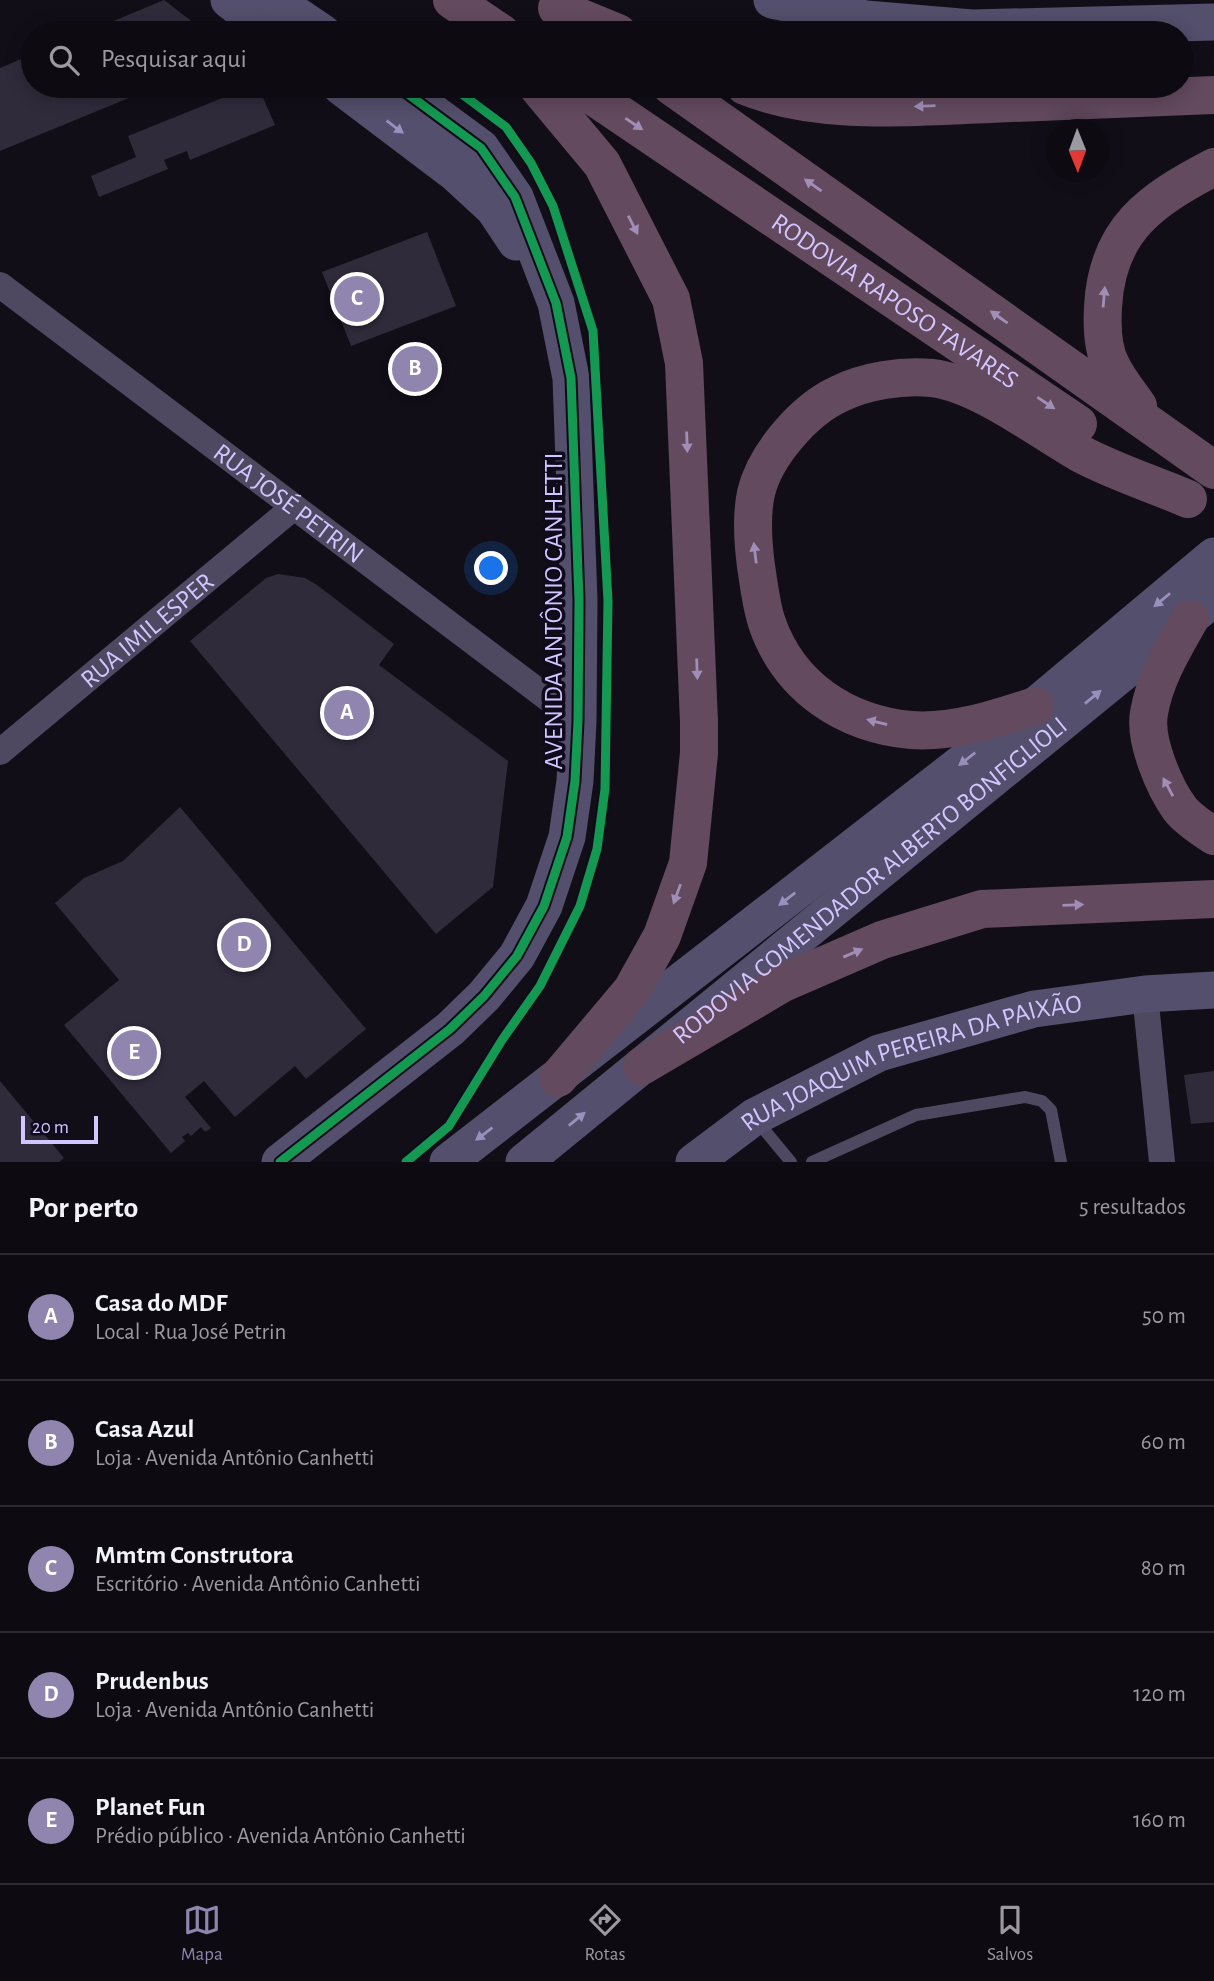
<!DOCTYPE html>
<html lang="pt">
<head>
<meta charset="utf-8">
<style>
  body { margin:0; font-family:"Alegreya Sans",sans-serif; background:#16131b; color:#f1f3f6 }
  .compass { position:absolute; left:1046px; top:119px; width:63px; height:63px; border-radius:50%; background:#0d0a12; box-shadow:0 4px 18px #0003; rotate:179deg }
  .scale { position:absolute; left:21px; bottom:18px; width:77px; box-sizing:border-box; padding-left:7px; border:4px solid #d3c5ff; border-top:0; font-size:19px; line-height:24px; white-space:nowrap; color:#d3c5ff; -webkit-text-stroke:5px #100b1b; paint-order:stroke }
  .you { position:absolute; left:492px; top:569px; width:24px; height:24px; margin:-18px; border:5px solid #fff; border-radius:50%; background:#1a73e8; box-shadow:0 0 0 10px #1a73e833 }
  .badge { display:grid; place-items:center; width:46px; height:46px; border-radius:50%; background:#8f85ae; color:#fff; font-size:23px; font-weight:700 }
  .pin { position:absolute; translate:-50% -50%; border:4px solid #fff; box-shadow:0 2px 7px #0006 }
  .list { margin:0; padding:0; list-style:none }
  h2 { display:flex; justify-content:space-between; align-items:center; height:91px; margin:0; padding:0 28px; font-size:30px }
  h2 small { font-size:23px; font-weight:400; color:#9a9a9f }
  .list li { display:grid; grid-template-columns:46px 1fr auto; gap:21px; align-items:center; box-sizing:border-box; height:126px; padding:0 28px; border-top:2px solid #2d2b32 }
  .list b { display:block; font-size:26px; white-space:nowrap }
  .list p { margin:0; font-size:23px; white-space:nowrap; color:#9a9a9f }
  .list em { font-size:23px; font-style:normal; color:#9a9a9f }
  .icon { flex:none; width:38px; height:38px; fill:none; stroke:currentColor; stroke-width:2; stroke-linecap:round; stroke-linejoin:round }
  .map { position:relative; flex:none; width:1214px; height:1162px; overflow:hidden }
  .search { position:absolute; background:#0d0a12; box-shadow:0 4px 18px #0003; left:21px; right:21px; top:21px; height:77px; display:flex; align-items:center; gap:18px; box-sizing:border-box; padding:0 24px; border-radius:38px; color:#9a9a9f; font-size:26px }
  .sheet { height:721px; background:#0d0a12 }
  nav { display:flex; justify-content:space-around; align-items:center; box-sizing:border-box; height:98px; border-top:2px solid #2d2b32; background:#0d0a12; font-size:19px; color:#9a9a9f }
  nav a { display:grid; justify-items:center; gap:4px }
  nav .on { color:#8f85ae }
  .map>svg:first-child { display:block }
  .building { fill:#2f2b3b }
  .lines { fill:none; stroke-linecap:round; stroke-linejoin:round }
  .lane { stroke:#4e4961; stroke-width:12 }
  .street { stroke:#4e4961; stroke-width:26 }
  .secondary { stroke:#534f6c; stroke-width:37 }
  .highway { stroke:#634a5f; stroke-width:38 }
  .cycleway-casing { stroke:#100b1b; stroke-width:13 }
  .cycleway { stroke:#139951; stroke-width:9 }
  .oneway { fill:#a18eb7 }
  .oneway2 { fill:#9990bd }
  .labels { text-anchor:middle; stroke-width:7; stroke-linejoin:round; paint-order:stroke }
  .street-label { font-size:26px; fill:#d3c5ff; stroke:#100b1b }
</style>
</head>
<body>
<div class="map">
<svg width="1214" height="1162" viewBox="0 0 1214 1162">
  <rect width="100%" height="100%" fill="#110e18"/>
  <path class="building" d="M164 0 207 33H85Z
    M33 54V86H158L0 151V68Z
    M252 86H258L275 125 190 160 187 151 164 160 168 169 99 197 91 176 136 157 128 136Z
    M427 232 456 306 351 346 322 272Z
    M278 574 305 578 317 585 394 644 379 665 508 761 493 887 436 934 190 641 266 578Z
    M180 807 366 1029 306 1079 295 1066 235 1117 204 1081 185 1097 211 1128 205 1132 201 1127 191 1136 188 1133 182 1137 185 1141 171 1153 64 1025 119 980 55 903 84 878 123 861Z
    M1214 1071V1122L1191 1124 1184 1075Z
    M0 1081 64 1158 59 1162H0Z"/>
  <g class="lines">
    <path class="lane" d="M756 1120 791 1162
      M812 1162 916 1115 1025 1097 1042 1101 1051 1110 1061 1162"/>
    <g class="street">
      <path id="s1" d="M0 285 578 721"/>
      <path id="s2" d="M0 752 294 507"/>
      <path d="M1145 994 1162 1162"/>
    </g>
    <g class="secondary">
      <path d="M229 0 272 33"/>
      <path d="M274 0 323 33"/>
      <path d="M772 0 866 19 972 28 1214 22"/>
      <path d="M340 86 455 173 494 209 516 242"/>
      <path d="M280 1162 450 1029 484 996 517 956 544 906 567 837 575 781 578 721 579 600 571 378 556 303 515 197 481 148 397 86"/>
      <path d="M448 1162 1035 706 1214 556"/>
      <path id="s3" d="M524 1162 1214 598"/>
      <path id="s4" d="M694 1162 754 1117 879 1053 1034 1009 1145 994 1214 990"/>
    </g>
    <g class="highway">
      <path d="M452 0 501 33"/>
      <path d="M557 8 618 33"/>
      <path d="M537 86 602 164 671 299 684 363 699 722V753L688 863 662 936 632 990 558 1078"/>
      <path id="s5" d="M578 86 1078 424"/>
      <path d="M671 86 1214 470"/>
      <path d="M745 86C818 116 912 107 989 104 1064 101 1139 98 1214 95"/>
      <path d="M1138 406C1129 393 1118 380 1111 365 1102 348 1102 325 1103 307 1107 229 1151 200 1214 167"/>
      <path d="M1190 619C1173 649 1155 678 1149 713 1144 740 1164 787 1180 809 1188 819 1203 829 1214 836"/>
      <path d="M1035 706C995 719 953 733 911 730 845 724 789 687 767 623 761 605 759 585 756 566 753 543 751 516 756 493 765 455 804 410 839 394 865 381 902 375 932 378 978 383 1039 430 1081 454 1115 472 1153 484 1188 499"/>
      <path d="M642 1066 783 983 882 940 982 909 1214 899"/>
    </g>
    <g class="cycleway-casing">
      <path id="cycleway" d="M280 1162 450 1029 484 996 517 956 544 906 567 837 575 781 578 721 579 600 571 378 556 303 515 197 481 148 397 86
        M406 1162 449 1126 502 1040 540 986 580 906 597 849 605 789 608 601 593 331 553 206 531 163 506 127 451 86"/>
    </g>
    <use href="#cycleway" class="cycleway"/>
  </g>
  <defs><path id="oneway-solid" d="M-6-.8H1V-3.2L6.5 0L1 3.2V.8H-6Z" transform="scale(1.75)"/></defs>
  <g class="oneway">
    <use href="#oneway-solid" transform="translate(925 106) rotate(178)"/>
    <use href="#oneway-solid" transform="translate(634 124) rotate(34)"/>
    <use href="#oneway-solid" transform="translate(813 185) rotate(-145)"/>
    <use href="#oneway-solid" transform="translate(633 225) rotate(63)"/>
    <use href="#oneway-solid" transform="translate(1104 297) rotate(-85)"/>
    <use href="#oneway-solid" transform="translate(999 317) rotate(-145)"/>
    <use href="#oneway-solid" transform="translate(1046 403) rotate(34)"/>
    <use href="#oneway-solid" transform="translate(687 442) rotate(88)"/>
    <use href="#oneway-solid" transform="translate(755 553) rotate(-97)"/>
    <use href="#oneway-solid" transform="translate(697 669) rotate(88)"/>
    <use href="#oneway-solid" transform="translate(877 722) rotate(-166)"/>
    <use href="#oneway-solid" transform="translate(1168 787) rotate(-118)"/>
    <use href="#oneway-solid" transform="translate(677 894) rotate(110)"/>
    <use href="#oneway-solid" transform="translate(1073 905) rotate(-2)"/>
    <use href="#oneway-solid" transform="translate(853 953) rotate(-23)"/>
  </g>
  <g class="oneway2">
    <use href="#oneway-solid" transform="translate(395 127) rotate(37)"/>
    <use href="#oneway-solid" transform="translate(1162 600) rotate(140)"/>
    <use href="#oneway-solid" transform="translate(1093 697) rotate(-39)"/>
    <use href="#oneway-solid" transform="translate(967 759) rotate(142)"/>
    <use href="#oneway-solid" transform="translate(787 899) rotate(142)"/>
    <use href="#oneway-solid" transform="translate(577 1119) rotate(-39)"/>
    <use href="#oneway-solid" transform="translate(484 1134) rotate(143)"/>
  </g>
  <g class="labels">
    <g class="street-label">
      <text dy="9" stroke="none"><textPath href="#s5" startOffset="383">RODOVIA RAPOSO TAVARES</textPath></text>
      <text dy="9" stroke="none"><textPath href="#s1" startOffset="362">RUA JOSÉ PETRIN</textPath></text>
      <text transform="translate(553 611) rotate(-90)" y="9">AVENIDA ANTÔNIO CANHETTI</text>
      <text dy="9" stroke="none"><textPath href="#s2" startOffset="191">RUA IMIL ESPER</textPath></text>
      <text dy="9" stroke="none"><textPath href="#s3" startOffset="446">RODOVIA COMENDADOR ALBERTO BONFIGLIOLI</textPath></text>
      <text dy="9" stroke="none"><textPath href="#s4" startOffset="243">RUA JOAQUIM PEREIRA DA PAIXÃO</textPath></text>
    </g>
  </g>
</svg>
<svg class="compass" viewBox="-18 -18 36 36"><path d="M0-13l5 13h-10z" fill="#e53935"/><path d="M0 13l5-13h-10z" fill="#9a9a9f"/></svg>
<div class="scale">20 m</div>
<div class="you"></div>
<div class="pin badge" style="left:347px;top:713px">A</div>
<div class="pin badge" style="left:415px;top:369px">B</div>
<div class="pin badge" style="left:357px;top:299px">C</div>
<div class="pin badge" style="left:244px;top:945px">D</div>
<div class="pin badge" style="left:134px;top:1053px">E</div>
<div class="search"><svg class="icon" aria-label="search" viewBox="0 0 24 24"><circle cx="10" cy="10" r="6"/><path d="M15 15l6 6"/></svg>Pesquisar aqui</div>
</div>
<section class="sheet">
<h2>Por perto<small>5 resultados</small></h2>
<ul class="list">
<li><span class="badge">A</span><div><b>Casa do MDF</b><p>Local · Rua José Petrin</p></div><em>50 m</em></li>
<li><span class="badge">B</span><div><b>Casa Azul</b><p>Loja · Avenida Antônio Canhetti</p></div><em>60 m</em></li>
<li><span class="badge">C</span><div><b>Mmtm Construtora</b><p>Escritório · Avenida Antônio Canhetti</p></div><em>80 m</em></li>
<li><span class="badge">D</span><div><b>Prudenbus</b><p>Loja · Avenida Antônio Canhetti</p></div><em>120 m</em></li>
<li><span class="badge">E</span><div><b>Planet Fun</b><p>Prédio público · Avenida Antônio Canhetti</p></div><em>160 m</em></li>
</ul>
</section>
<nav>
<a class="on"><svg class="icon" aria-label="map" viewBox="0 0 24 24"><path d="M3 6l6-2 6 2 6-2v14l-6 2-6-2-6 2zM9 4v14M15 6v14"/></svg>Mapa</a>
<a><svg class="icon" aria-label="directions" viewBox="0 0 24 24"><path d="M12 3l9 9-9 9-9-9zM9 14v-3h6M13 9l2 2-2 2"/></svg>Rotas</a>
<a><svg class="icon" aria-label="saved" viewBox="0 0 24 24"><path d="M7 4h10v16l-5-4-5 4z"/></svg>Salvos</a>
</nav>
</body>
</html>
